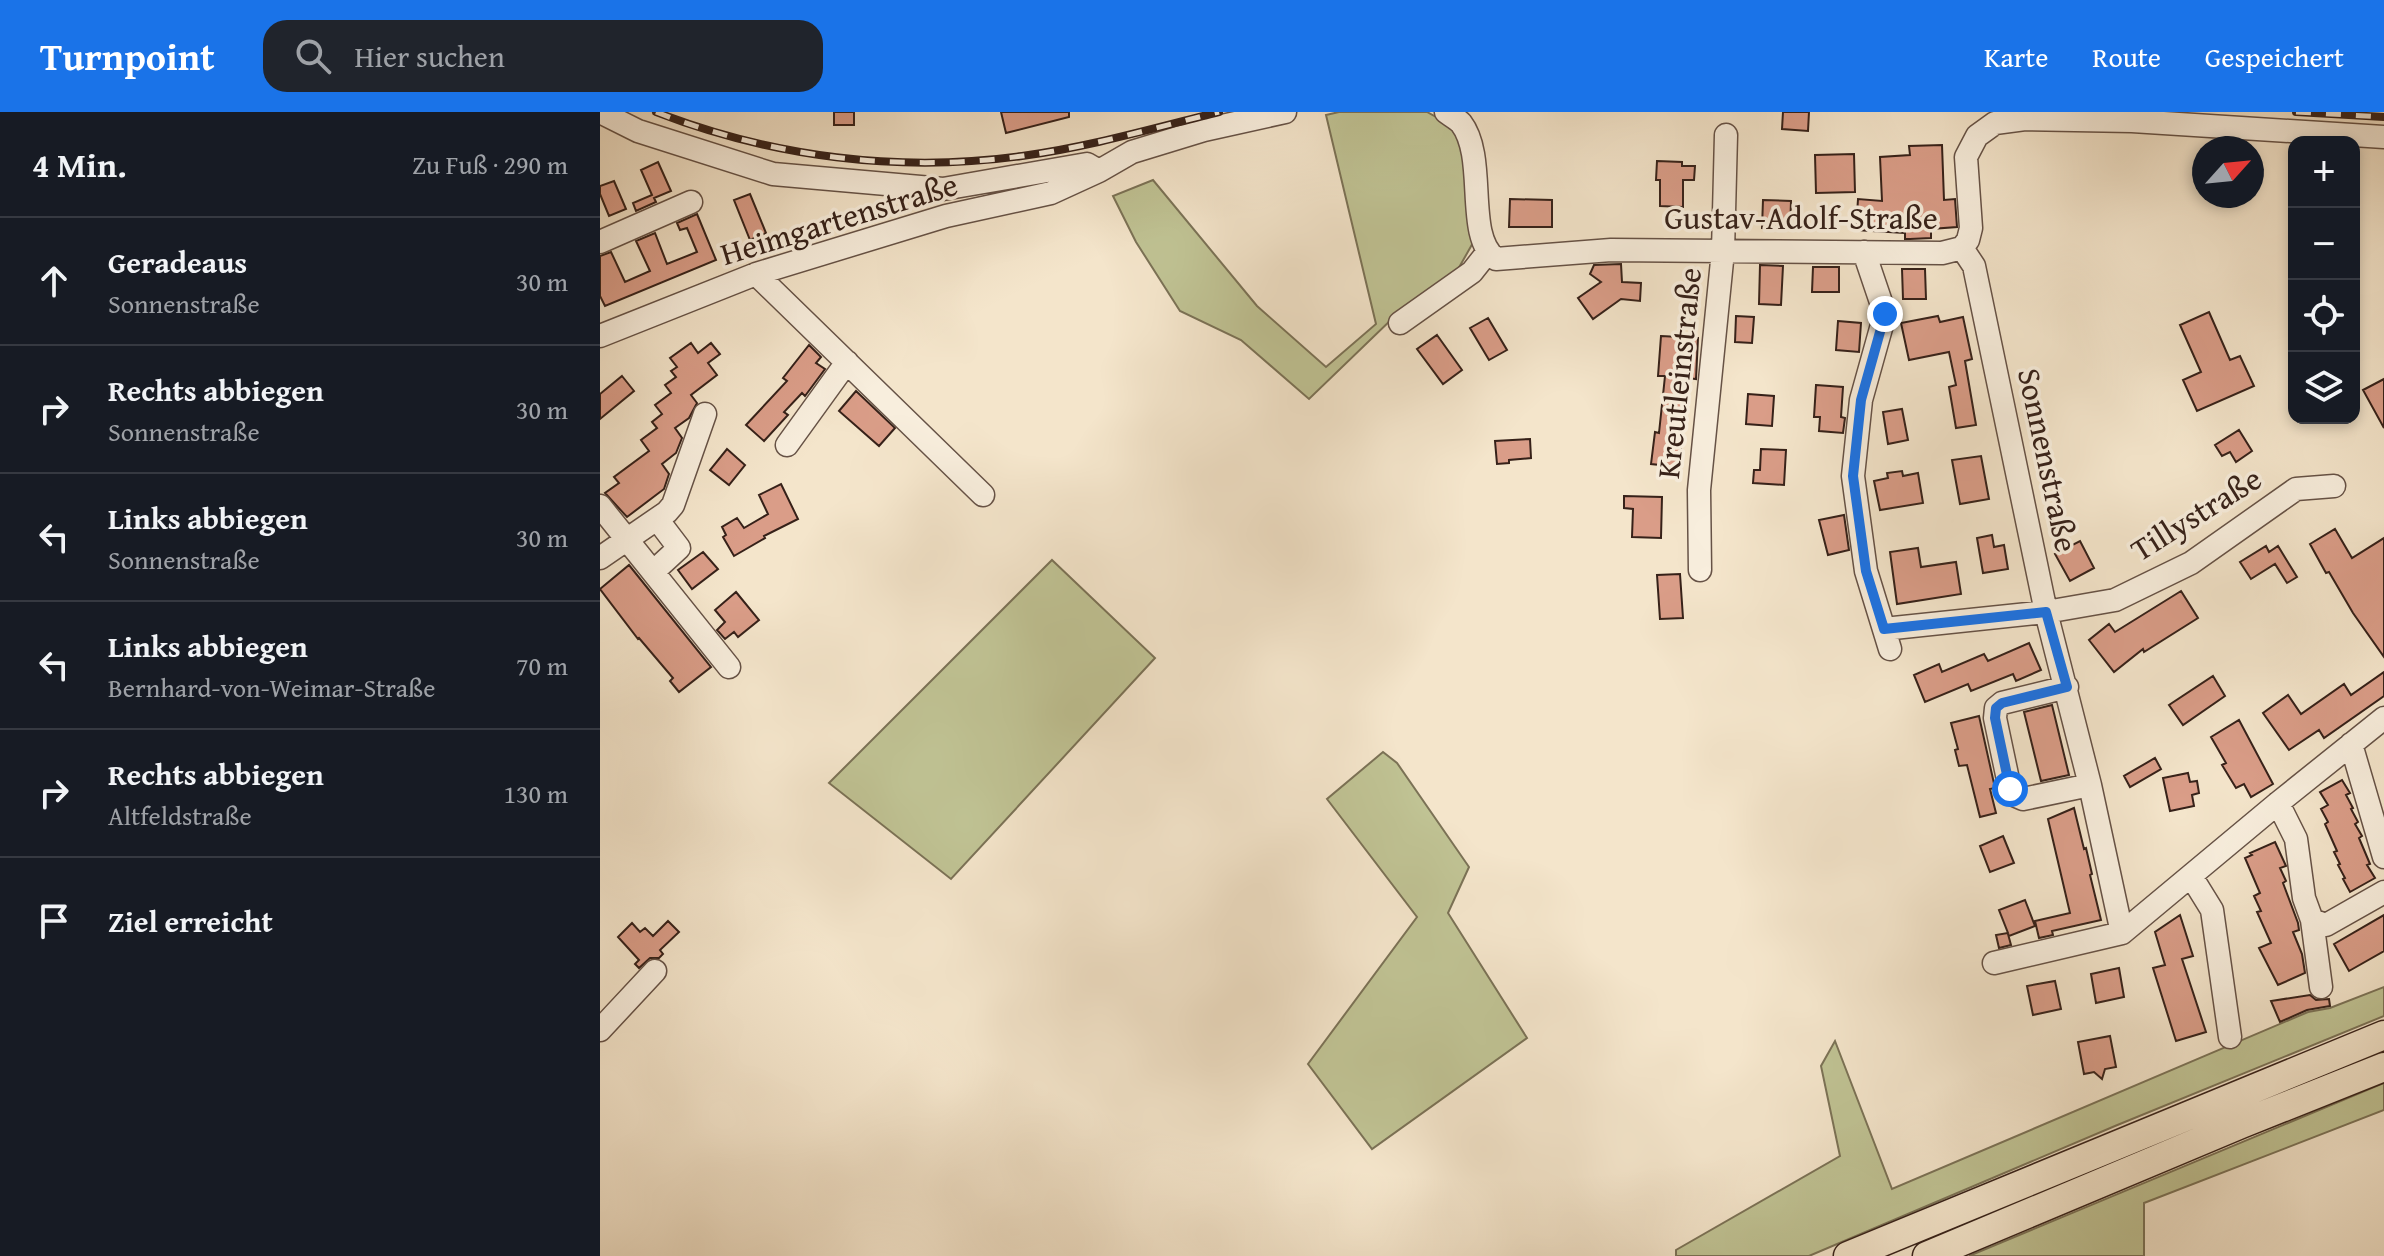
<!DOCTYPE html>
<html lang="de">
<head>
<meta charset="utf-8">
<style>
  body { margin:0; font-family:"Gentium Book Plus",serif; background:#20242c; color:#f1f3f6 }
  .controls { position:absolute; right:24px; top:24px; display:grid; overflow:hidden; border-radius:16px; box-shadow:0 4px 12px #0003 }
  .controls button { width:72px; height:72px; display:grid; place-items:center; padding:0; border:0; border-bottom:2px solid #363941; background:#171b24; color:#f1f3f6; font:40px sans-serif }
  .compass { position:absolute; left:1592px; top:24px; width:72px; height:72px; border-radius:50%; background:#171b24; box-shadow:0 4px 12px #0003; rotate:63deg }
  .stop { position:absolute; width:24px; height:24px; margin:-18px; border:6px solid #1a73e8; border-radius:50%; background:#fff }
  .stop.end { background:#1a73e8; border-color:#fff; box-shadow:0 2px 8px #0008 }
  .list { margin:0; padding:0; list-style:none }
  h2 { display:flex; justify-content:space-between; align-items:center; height:104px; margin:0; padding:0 32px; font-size:34px }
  h2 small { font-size:26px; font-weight:400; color:#9ea1a6 }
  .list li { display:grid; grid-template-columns:52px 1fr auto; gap:24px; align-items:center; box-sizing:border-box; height:128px; padding:0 32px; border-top:2px solid #363941 }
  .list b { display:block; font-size:30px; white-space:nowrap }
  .list p { margin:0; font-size:26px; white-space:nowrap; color:#9ea1a6 }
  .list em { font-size:26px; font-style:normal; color:#9ea1a6 }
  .icon { flex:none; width:44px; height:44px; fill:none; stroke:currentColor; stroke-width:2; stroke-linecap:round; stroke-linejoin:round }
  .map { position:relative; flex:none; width:1784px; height:1144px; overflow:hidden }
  header { display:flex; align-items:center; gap:48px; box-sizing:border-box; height:112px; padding:0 40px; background:#1a73e8; color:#fff }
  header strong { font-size:38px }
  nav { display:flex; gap:44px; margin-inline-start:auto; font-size:28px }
  .search { width:560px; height:72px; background:#20242c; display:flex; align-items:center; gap:20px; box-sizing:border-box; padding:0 28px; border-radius:24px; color:#9ea1a6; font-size:30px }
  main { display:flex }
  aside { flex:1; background:#171b24 }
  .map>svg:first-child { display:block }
  .green { fill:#c0c394; stroke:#7b7256; stroke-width:2 }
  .building { fill:#da9d88; stroke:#362119; stroke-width:2 }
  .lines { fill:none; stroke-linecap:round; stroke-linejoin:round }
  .minor-casing { stroke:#665246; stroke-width:25 }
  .major-casing { stroke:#362119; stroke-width:31 }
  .minor { stroke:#f8eedd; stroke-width:22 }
  .major { stroke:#f4e5cb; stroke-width:28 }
  .rail-casing { stroke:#362119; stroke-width:8 }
  .rail { stroke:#f8eedd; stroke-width:5; stroke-dasharray:15; stroke-linecap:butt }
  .route { stroke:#1a73e8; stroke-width:10 }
  .labels { text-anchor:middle; stroke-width:7; stroke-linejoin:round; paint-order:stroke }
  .street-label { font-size:32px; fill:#362119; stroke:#f8eedd }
</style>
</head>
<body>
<header>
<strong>Turnpoint</strong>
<div class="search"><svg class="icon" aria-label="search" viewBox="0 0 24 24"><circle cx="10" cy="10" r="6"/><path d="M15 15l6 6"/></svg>Hier suchen</div>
<nav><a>Karte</a><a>Route</a><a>Gespeichert</a></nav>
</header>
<main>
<aside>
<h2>4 Min.<small>Zu Fuß · 290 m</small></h2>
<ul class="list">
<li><svg class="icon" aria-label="ahead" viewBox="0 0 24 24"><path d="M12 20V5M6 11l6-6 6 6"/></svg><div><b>Geradeaus</b><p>Sonnenstraße</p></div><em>30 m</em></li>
<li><svg class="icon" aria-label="right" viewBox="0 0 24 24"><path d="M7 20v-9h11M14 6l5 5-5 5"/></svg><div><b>Rechts abbiegen</b><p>Sonnenstraße</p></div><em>30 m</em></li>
<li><svg class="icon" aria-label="left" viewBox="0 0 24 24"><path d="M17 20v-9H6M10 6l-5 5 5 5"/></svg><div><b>Links abbiegen</b><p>Sonnenstraße</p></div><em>30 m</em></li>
<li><svg class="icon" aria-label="left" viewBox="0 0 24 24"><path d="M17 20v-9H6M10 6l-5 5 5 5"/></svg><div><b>Links abbiegen</b><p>Bernhard-von-Weimar-Straße</p></div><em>70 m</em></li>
<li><svg class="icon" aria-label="right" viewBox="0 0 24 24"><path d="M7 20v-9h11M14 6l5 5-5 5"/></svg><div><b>Rechts abbiegen</b><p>Altfeldstraße</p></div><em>130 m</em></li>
<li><svg class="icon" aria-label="arrive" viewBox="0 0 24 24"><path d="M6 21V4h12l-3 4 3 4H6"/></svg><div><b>Ziel erreicht</b></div></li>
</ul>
</aside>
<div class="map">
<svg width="1784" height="1144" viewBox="0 0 1784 1144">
  <rect width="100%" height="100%" fill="#f4e5cb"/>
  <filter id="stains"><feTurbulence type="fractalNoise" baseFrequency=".0025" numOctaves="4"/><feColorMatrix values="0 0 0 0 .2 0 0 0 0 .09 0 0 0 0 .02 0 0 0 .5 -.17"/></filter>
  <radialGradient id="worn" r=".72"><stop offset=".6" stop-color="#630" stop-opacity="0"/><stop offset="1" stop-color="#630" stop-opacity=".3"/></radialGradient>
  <path class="green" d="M739 0H827L854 15 865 40 874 129 857 159 796 203 709 287 641 228 580 199 536 130 513 84 553 68 657 194 726 255 776 212 726 3Z
    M452 448 555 546 351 767 229 671Z
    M783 640 797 651 869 755 848 801 927 926 772 1037 708 952 817 805 727 687Z
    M1784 875V904L1515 1014 1209 1144H1076V1138L1240 1044 1221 954 1235 929 1292 1077 1708 900 1730 896Z
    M1784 971V998L1544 1091V1144H1369Z"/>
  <path class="building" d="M234 0H254V13H234Z
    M401 0H469V5L406 21Z
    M1183 0H1209L1208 19 1182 17Z
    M1342 33 1344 88 1355 87 1357 115 1331 117V126L1310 127H1305V121L1256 118 1258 87 1282 89 1280 45 1310 43 1309 34Z
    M1254 42 1255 80 1216 81 1215 43Z
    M1057 49 1082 50V54H1095L1094 68H1083V95L1060 94V68H1056Z
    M58 50 71 79 54 86 56 90 36 99 33 91 52 83 41 58Z
    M14 69 26 97 9 104 0 82V74Z
    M150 82 166 121 150 128 134 88Z
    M910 87 952 88V115H909Z
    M1163 88 1191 89 1190 118 1162 116Z
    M97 102 116 148 5 194 0 184V144L11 140 25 170 50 159 36 129 55 121 67 152 97 140 87 116 80 118 77 111Z
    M1021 152 1022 170 1041 171 1040 189 1021 187 993 207 978 186 1001 170 990 162 994 153Z
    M1160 153 1183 154 1181 193 1159 192Z
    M1213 155H1239V180H1212Z
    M1302 157H1325L1326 187H1303Z
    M1609 200 1630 248 1640 244 1654 274 1597 299 1583 268 1601 260 1580 213Z
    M1136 204 1154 205 1152 231 1135 230Z
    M1338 204 1340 210 1363 205 1372 247 1365 249 1376 313 1356 316 1349 275 1356 273 1349 240 1309 248 1301 211Z
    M888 206 907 238 889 248 870 216Z
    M1238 209 1261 211 1259 240 1236 238Z
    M837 223 862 258 843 272 817 237Z
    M1061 224 1098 226 1096 267 1088 266 1079 355 1051 352 1055 320 1059 321 1065 264H1058Z
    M91 231 98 241 111 231 120 242 108 251 117 263 91 283 97 291 89 306 75 316 82 326 76 341 62 352 69 362 64 377 27 405 5 381 19 371 14 365 49 339 41 328 57 316 52 310 62 302 55 293 71 281 65 273 76 265 71 259 77 255 70 246Z
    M209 233 221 245 216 251 225 257 205 284 202 281 184 300 188 303 164 329 146 313 187 269 183 266Z
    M22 264 34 279 0 307V282Z
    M1784 267V316L1763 278Z
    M1216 273 1243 275 1241 305 1245 306 1243 321 1219 319 1220 305H1214Z
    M256 279 295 316 279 334 239 299Z
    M1148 282 1174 284 1172 314 1146 312Z
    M1302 297 1308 328 1288 332 1283 300Z
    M1639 318 1652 339 1636 350 1630 340 1622 344 1615 333Z
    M930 327 931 346 909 348V351L897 352 895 329Z
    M127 337 145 353 129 373 110 358Z
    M1161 337 1186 338 1184 373 1153 371 1154 358H1160Z
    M1381 344 1389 387 1360 392 1352 348Z
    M1302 359 1303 364 1318 361 1323 391 1280 398 1274 369 1288 366 1287 361Z
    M181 372 198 407 164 424 165 426 134 444 123 425 126 423 122 415 137 406 144 416 168 402 159 383Z
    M1024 384 1062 385 1061 426 1032 425 1033 397 1024 396Z
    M1244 403 1249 438 1228 443 1219 408Z
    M1735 417 1752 446 1784 426V545L1753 501 1729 460 1726 461 1710 432Z
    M1392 423 1394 435 1404 433 1408 457 1383 461 1377 426Z
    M1480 429 1494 456 1470 469 1455 442Z
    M1666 434 1669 440 1678 434 1697 465 1687 471 1675 452 1651 467 1640 450Z
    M1318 436 1321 455 1356 450 1361 482 1297 492 1290 440Z
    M103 440 118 457 92 477 78 458Z
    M29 453 111 555 79 580 70 569 73 566 39 526 38 527 0 477Z
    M1080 462 1083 506 1060 507 1057 463Z
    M1581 479 1598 506 1544 540 1543 537 1514 560 1489 528 1509 512 1515 520Z
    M136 480 159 508 138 525 134 520 125 527 117 518 125 510 115 498Z
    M1429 531 1441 558 1416 569 1413 562 1371 579 1368 572 1325 590 1314 563 1339 552 1342 560 1384 542 1388 549Z
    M1784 560V584L1724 626 1719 618 1689 638 1663 601 1688 583 1701 602 1744 572 1751 583Z
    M1613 564 1625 584 1583 613 1569 593Z
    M1452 593 1469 663 1441 669 1424 600Z
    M1379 604 1395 676 1390 677 1396 701 1380 705 1367 653 1359 654 1355 638 1358 637 1351 611Z
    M1639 608 1673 672 1651 685 1644 672 1636 676 1622 653 1626 651 1611 625Z
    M1555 646 1561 657 1530 675 1524 664Z
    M1588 661 1590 670 1597 669 1599 681 1592 683 1594 694 1570 699 1563 666Z
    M1742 668 1750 681 1746 683 1753 696 1751 697 1758 710 1755 712 1762 724 1759 726 1770 752 1767 753 1775 766 1750 780 1743 767 1745 766 1738 753 1740 752 1734 740 1737 739 1725 712 1728 710 1721 697 1728 693 1720 680Z
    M1474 696 1484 737 1486 736 1492 762 1490 763 1501 808 1452 819 1453 823 1439 826 1435 809 1470 801 1448 707Z
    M1403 724 1414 751 1390 760 1380 734Z
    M1675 730 1686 754 1680 756 1686 769 1683 771 1698 811 1699 818 1693 820 1702 842 1705 861 1678 873 1659 836 1671 831 1657 800 1661 799 1654 784 1660 781 1645 746 1652 743 1650 741Z
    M1425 788 1435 814 1409 824 1408 822 1411 833 1399 836 1396 823 1408 821 1399 798Z
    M1580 803 1593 844 1582 847 1606 920 1576 929 1553 856 1565 853 1555 820Z
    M1784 803V839L1749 859 1734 832Z
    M68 809 79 820 60 838 63 842 59 846H50L39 856 35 852 39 848 18 825 32 811 40 820 45 816 53 824Z
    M1519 856 1524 885 1496 891 1491 862Z
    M1455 869 1461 897 1433 903 1427 874Z
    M1710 883 1716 888 1729 887 1730 894 1707 898 1680 910 1671 889Z
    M1510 924 1516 955 1505 957 1502 967 1494 960 1484 962 1478 930Z"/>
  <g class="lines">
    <g class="minor-casing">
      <path id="minor" d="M0 0 38 19 173 62 343 77 487 52 499 59 532 40 604 18 685 0
        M846 0C850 3 857 7 861 11 888 46 864 124 896 147L1011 138 1342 141 1362 136 1368 128 1371 116 1366 45 1377 24 1395 11 1425 7 1532 9 1784 25
        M0 130 91 90
        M1362 136 1374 154 1446 500 1490 673 1522 821
        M1264 140 1285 202 1261 288 1253 364 1266 459 1290 537
        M156 162 383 383
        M800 211 872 160 887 141
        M0 224 156 162 346 104 451 81 499 59
        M187 333 247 250
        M0 394 129 555
        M0 446 67 400 73 393 105 302
        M1100 458 1099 378 1123 139 1126 23
        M53 460 79 436 57 407
        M1284 517 1446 500 1515 488 1591 451 1696 377 1734 374
        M1467 575 1402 591 1396 596 1395 606 1410 677 1416 684 1423 687 1490 673
        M1751 632 1784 745
        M1678 691 1696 727 1704 786 1712 808 1726 813 1784 780
        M1591 764 1612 798 1630 925
        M1712 808 1721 875
        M1394 851 1522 821 1678 691 1784 606
        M0 918 55 859"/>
    </g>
    <g class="major-casing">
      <path id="major" d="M1248 1144 1784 923
        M1327 1144 1641 1012 1784 955"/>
    </g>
    <use href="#minor" class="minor"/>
    <use href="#major" class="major"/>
    <g class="rail-casing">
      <path id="rail" d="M56 0C172 45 299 61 422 44 489 35 554 16 619 0
        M1696 0 1784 5"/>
    </g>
    <use href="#rail" class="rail"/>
  </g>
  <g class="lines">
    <path class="route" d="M1285 202 1261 288 1253 364 1266 459 1284 517 1446 500 1467 575 1402 591 1396 596 1395 606 1410 677"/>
  </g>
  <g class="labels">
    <g class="street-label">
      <text x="1201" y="117">Gustav-Adolf-Straße</text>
      <text transform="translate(239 107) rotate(-17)" y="11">Heimgartenstraße</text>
      <text transform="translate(1079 261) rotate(-84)" y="11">Kreutleinstraße</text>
      <text transform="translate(1448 348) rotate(78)" y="11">Sonnenstraße</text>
      <text transform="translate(1596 402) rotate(-32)" y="11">Tillystraße</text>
    </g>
  </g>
  <rect width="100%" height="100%" filter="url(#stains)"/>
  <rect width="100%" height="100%" fill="url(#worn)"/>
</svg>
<div class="controls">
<button>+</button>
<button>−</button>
<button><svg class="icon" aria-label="locate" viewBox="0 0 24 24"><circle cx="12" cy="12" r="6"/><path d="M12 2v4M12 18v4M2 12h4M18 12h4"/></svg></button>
<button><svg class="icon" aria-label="layers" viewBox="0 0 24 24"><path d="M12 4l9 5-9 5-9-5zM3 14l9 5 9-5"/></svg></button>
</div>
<svg class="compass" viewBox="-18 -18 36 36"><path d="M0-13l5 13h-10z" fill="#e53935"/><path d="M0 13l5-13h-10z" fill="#9ea1a6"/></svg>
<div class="stop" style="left:1410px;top:677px"></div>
<div class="stop end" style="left:1285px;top:202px"></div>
</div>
</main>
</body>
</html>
